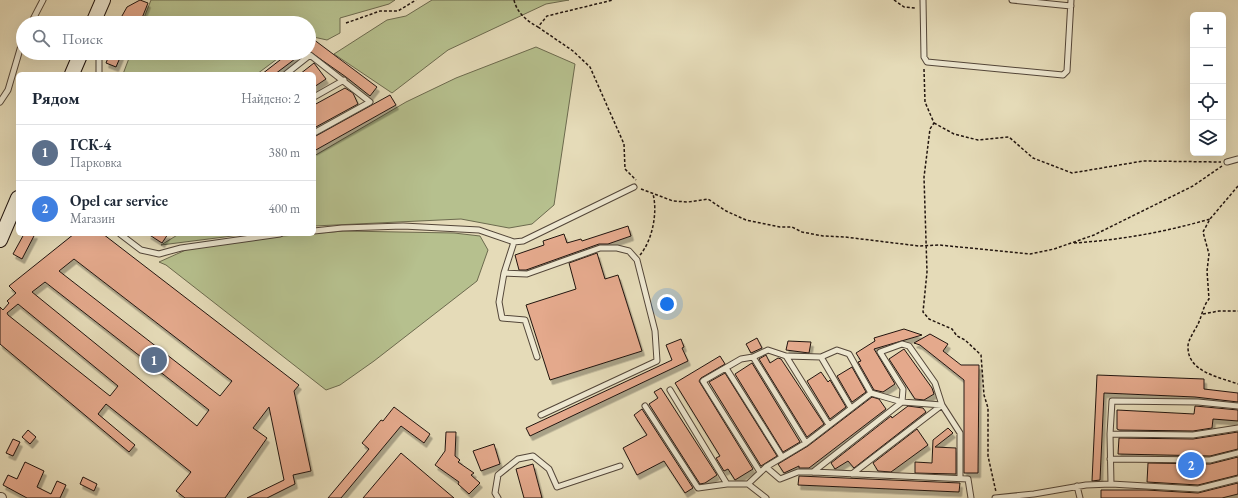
<!DOCTYPE html>
<html lang="ru">
<head>
<meta charset="utf-8">
<style>
  body { margin:0; font-family:"EB Garamond",serif; background:#f6f6f7; color:#1f2937 }
  .controls { position:absolute; right:12px; top:12px; display:grid; overflow:hidden; border-radius:6px; box-shadow:0 4px 16px #0002 }
  .controls button { width:36px; height:36px; display:grid; place-items:center; padding:0; border:0; border-bottom:1px solid #e0e1e3; background:#fff; color:#1f2937; font:20px sans-serif }
  .you { position:absolute; left:667px; top:304px; width:14px; height:14px; margin:-10px; border:3px solid #fff; border-radius:50%; background:#1a73e8; box-shadow:0 0 0 6px #1a73e833 }
  .badge { display:grid; place-items:center; width:26px; height:26px; border-radius:50%; background:#8f2418; color:#fff; font-size:13px; font-weight:700 }
  .pin { position:absolute; translate:-50% -50%; border:2px solid #fff; box-shadow:0 1px 4px #0006 }
  .list { margin:0; padding:0; list-style:none }
  h2 { display:flex; justify-content:space-between; align-items:center; height:52px; margin:0; padding:0 16px; font-size:17px }
  h2 small { font-size:13px; font-weight:400; color:#747a83 }
  .list li { display:grid; grid-template-columns:26px 1fr auto; gap:12px; align-items:center; box-sizing:border-box; height:56px; padding:0 16px; border-top:1px solid #e0e1e3 }
  .list b { display:block; font-size:15px; white-space:nowrap }
  .list p { margin:0; font-size:13px; white-space:nowrap; color:#747a83 }
  .list em { font-size:13px; font-style:normal; color:#747a83 }
  .icon { flex:none; width:22px; height:22px; fill:none; stroke:currentColor; stroke-width:2; stroke-linecap:round; stroke-linejoin:round }
  .map { position:relative; flex:none; width:1238px; height:498px; overflow:hidden }
  .search { position:absolute; background:#fff; box-shadow:0 4px 16px #0002; left:16px; top:16px; width:300px; height:44px; display:flex; align-items:center; gap:10px; box-sizing:border-box; padding:0 14px; border-radius:22px; color:#747a83; font-size:15px }
  .panel { position:absolute; background:#fff; box-shadow:0 4px 16px #0002; left:16px; top:72px; width:300px; height:164px; border-radius:6px }
  .map>svg:first-child { display:block }
  .green { fill:#b6c08e; stroke:#6c6a4e }
  .building { fill:#e4a98c; stroke:#22150f; fill-rule:evenodd; filter:url(#shadow) }
  .lines { fill:none; stroke-linecap:round; stroke-linejoin:round }
  .lane-casing { stroke:#534639; stroke-width:7 }
  .street-casing { stroke:#534639; stroke-width:12 }
  .secondary-casing { stroke:#22150f; stroke-width:16 }
  .path { stroke:#22150f; stroke-width:1.5; stroke-dasharray:3 2; stroke-linecap:butt }
  .lane { stroke:#eee8d1; stroke-width:5 }
  .street { stroke:#eee8d1; stroke-width:10 }
  .secondary { stroke:#eee8d1; stroke-width:14 }
</style>
</head>
<body>
<div class="map">
<svg width="1238" height="498" viewBox="0 0 1238 498">
  <defs>
    <filter id="shadow"><feDropShadow dx="2.5" dy="4.5" stdDeviation="0" flood-color="#0004"/></filter>
  </defs>
  <rect width="100%" height="100%" fill="#e5dbb8"/>
  <filter id="stains"><feTurbulence type="fractalNoise" baseFrequency=".005" numOctaves="4"/><feColorMatrix values="0 0 0 0 .2 0 0 0 0 .09 0 0 0 0 .02 0 0 0 .5 -.17"/></filter>
  <radialGradient id="worn" r=".72"><stop offset=".6" stop-color="#630" stop-opacity="0"/><stop offset="1" stop-color="#630" stop-opacity=".3"/></radialGradient>
  <path class="green" d="M151 0H395L389 4 340 18V33L327 40 309 36V23H142Z
    M432 0H569L546 4 448 50 392 93 334 54 387 20 406 16Z
    M536 47 575 64 554 205 532 224 509 228 461 219 314 226V156L406 102 456 78Z
    M131 53H285L257 74H123Z
    M344 231 454 233 480 236 488 250 477 281 374 361 340 385 326 390 166 265 159 262 188 249 271 237Z
    M179 234H248L161 245Z"/>
  <path class="building" d="M140 0 148 3 140 23H118L127 7Z
    M309 36 377 87 370 96 346 77 309 51Z
    M110 53H122L116 67 106 63Z
    M289 53H303L275 74H262Z
    M314 63 326 79 314 87V74H300Z
    M345 88 353 93 358 104 314 128V105Z
    M390 95 396 105 314 151V137Z
    M628 226 631 236 608 244H599L526 270H519L515 255 544 245 543 241 564 234 567 243 581 239 582 241Z
    M24 234H35L22 259 13 254Z
    M74 234H103L299 385 294 391 311 471 293 475 295 484 267 498H247L284 480 269 407 253 428 267 438 225 498H185L176 491 191 472 106 404 98 414 135 445 129 452 0 344V307L3 310 9 303 7 301 16 293 9 286ZM74 259 232 381 220 396 59 271ZM45 282 209 410 197 426 32 292ZM18 304 118 386 110 396 8 315 7 313Z
    M148 234H168L162 243Z
    M597 253 605 279 618 275 642 351 550 380 526 305 576 289 569 263Z
    M904 329 922 335 874 349 895 384 883 392 874 390 858 362 861 361 856 353 875 341 874 338Z
    M930 334 948 344 943 351 961 365H979L978 473H964V380L920 345 914 343Z
    M757 338 762 348 751 353 746 344Z
    M681 339 684 347 682 348 688 361 530 436 526 428 672 360 666 345Z
    M788 341 811 342 809 353 786 350Z
    M904 349 932 388 934 394 924 400 915 399 889 359Z
    M766 355 770 363 778 358 781 359 824 424 807 437 759 359Z
    M720 356 725 364 701 378 699 381 753 469 735 480 728 469 724 471 716 458 720 456 675 383Z
    M752 363 800 442 783 452 735 374Z
    M852 367 866 392 852 402 837 376Z
    M821 372 828 382 830 380 846 407 830 419 807 381Z
    M725 373 777 456 761 466 709 382Z
    M1097 375 1204 379V389L1238 393V402L1195 397 1104 393 1100 480 1092 481Z
    M661 388 717 475 705 483 700 484 649 404 658 398 654 392Z
    M872 397 879 399 886 409 809 468H799V466L784 473 778 464 808 446Z
    M908 406 923 408 926 412 854 468 848 461 835 469 831 463 891 416 892 418Z
    M1195 406 1238 410V421L1213 419 1212 428 1193 431 1119 430 1117 429V410L1194 414Z
    M394 407 430 434 424 443 401 426 341 498H328L369 449 362 443 381 420 383 421Z
    M642 409 693 488 685 493 664 461 637 475 623 448 647 435 634 415Z
    M948 428 953 433 935 447 956 448V474L915 473V462L932 463 933 440Z
    M917 429 928 445 891 472 878 471 873 463Z
    M28 430 36 437 30 444 22 437Z
    M446 432H456L455 456 460 460 458 462 474 473 471 475 480 483 469 494 458 484 459 482 435 465 445 451Z
    M1238 432V449L1210 456 1118 454 1119 438 1193 439Z
    M13 439 20 442 13 456 6 453Z
    M494 444 500 464 481 471 473 451Z
    M401 453 454 498H363Z
    M1238 457V475L1198 485 1147 482 1148 463 1210 464Z
    M25 462 44 471 37 487 51 494 57 481 66 485 60 498H27L3 485 8 475 17 479Z
    M533 464 542 498H524L516 469Z
    M799 476 960 483 959 492 798 485Z
    M83 477 97 484 94 491 80 484Z
    M1238 483V494L1222 498H1101V490H1146L1198 493Z"/>
  <g class="lines">
    <g class="lane-casing">
      <path id="lane" d="M923 0 924 57 927 62 1063 75 1067 71 1071 0
        M1012 0 1071 6
        M31 23 43 0
        M99 53V74
        M286 74 310 55 370 102 314 133
        M314 97 344 80
        M0 102 8 90 23 39
        M1227 162 1238 159
        M314 231 342 228 403 226 479 230 514 242 523 241 634 187
        M120 234 141 250 159 254 181 248 280 234
        M504 273 514 242
        M786 356 821 357 837 350 849 354 871 393
        M537 357 525 320 502 318 499 302 504 273 527 274 600 248H617L629 251 637 260 655 331 657 361 541 415
        M753 357 806 443
        M821 357 851 408
        M726 368 782 457
        M670 390 727 484H748L766 467 806 443 871 393 902 402 942 405 960 433V478
        M645 406 698 488 727 484
        M1110 434 1193 435 1238 428
        M1110 459 1210 460 1238 453
        M766 467 780 479 798 472H813L968 479 971 498
        M760 472 703 381 741 359 753 357 768 350 786 356 829 425
        M813 472 902 402 903 389 880 352 902 344 909 346 935 383 942 405 852 474
        M748 484 766 498
        M1111 484 1110 434 1112 401 1198 402 1238 406
        M1077 486 1080 498
        M498 498 495 493 498 475 518 459 533 456 549 469 557 487 620 466
        M995 498 1034 494 1086 485 1111 484 1198 489 1238 479"/>
    </g>
    <g class="street-casing">
      <path id="street" d="M0 498H1"/>
    </g>
    <g class="secondary-casing">
      <path id="secondary" d="M93 23 103 0
        M72 74 81 53
        M0 240 18 198"/>
    </g>
    <path class="path" d="M514 0C517 13 527 21 538 27L547 16 613 0
      M894 0 904 7 915 8
      M346 23 380 11H398L416 0
      M538 27 573 51 590 67 624 144 625 169 636 180
      M924 69 925 102 934 123 930 129 924 177 927 272 923 312 929 319 952 329 957 336 965 340 981 355 984 395 988 408V456L996 492
      M934 123 954 134 978 140 1009 137 1033 158 1072 173 1143 161 1221 162
      M1238 186 1210 219 1203 232 1209 254 1207 271 1209 299C1203 306 1202 316 1198 324 1195 330 1188 340 1188 346 1187 372 1219 377 1238 384
      M641 189 673 201 688 202 708 199 726 211 746 220 780 227H792L802 232 823 236 845 237 919 246 939 245 1030 254 1054 249 1094 235 1193 186 1222 166
      M1074 243C1121 240 1165 232 1210 219
      M640 255C652 241 658 213 653 194
      M1203 314 1219 311H1238"/>
    <use href="#lane" class="lane"/>
    <use href="#street" class="street"/>
    <use href="#secondary" class="secondary"/>
  </g>
  <rect width="100%" height="100%" filter="url(#stains)"/>
  <rect width="100%" height="100%" fill="url(#worn)"/>
</svg>
<div class="controls">
<button>+</button>
<button>−</button>
<button><svg class="icon" aria-label="locate" viewBox="0 0 24 24"><circle cx="12" cy="12" r="6"/><path d="M12 2v4M12 18v4M2 12h4M18 12h4"/></svg></button>
<button><svg class="icon" aria-label="layers" viewBox="0 0 24 24"><path d="M12 4l9 5-9 5-9-5zM3 14l9 5 9-5"/></svg></button>
</div>
<div class="you"></div>
<div class="pin badge" style="left:154px;top:360px;background:#5c6f8a">1</div>
<div class="pin badge" style="left:1191px;top:465px;background:#3f7fe0">2</div>
<div class="search"><svg class="icon" aria-label="search" viewBox="0 0 24 24"><circle cx="10" cy="10" r="6"/><path d="M15 15l6 6"/></svg>Поиск</div>
<section class="panel">
<h2>Рядом<small>Найдено: 2</small></h2>
<ul class="list">
<li><span class="badge" style="background:#5c6f8a">1</span><div><b>ГСК-4</b><p>Парковка</p></div><em>380 m</em></li>
<li><span class="badge" style="background:#3f7fe0">2</span><div><b>Opel car service</b><p>Магазин</p></div><em>400 m</em></li>
</ul>
</section>
</div>
</body>
</html>
